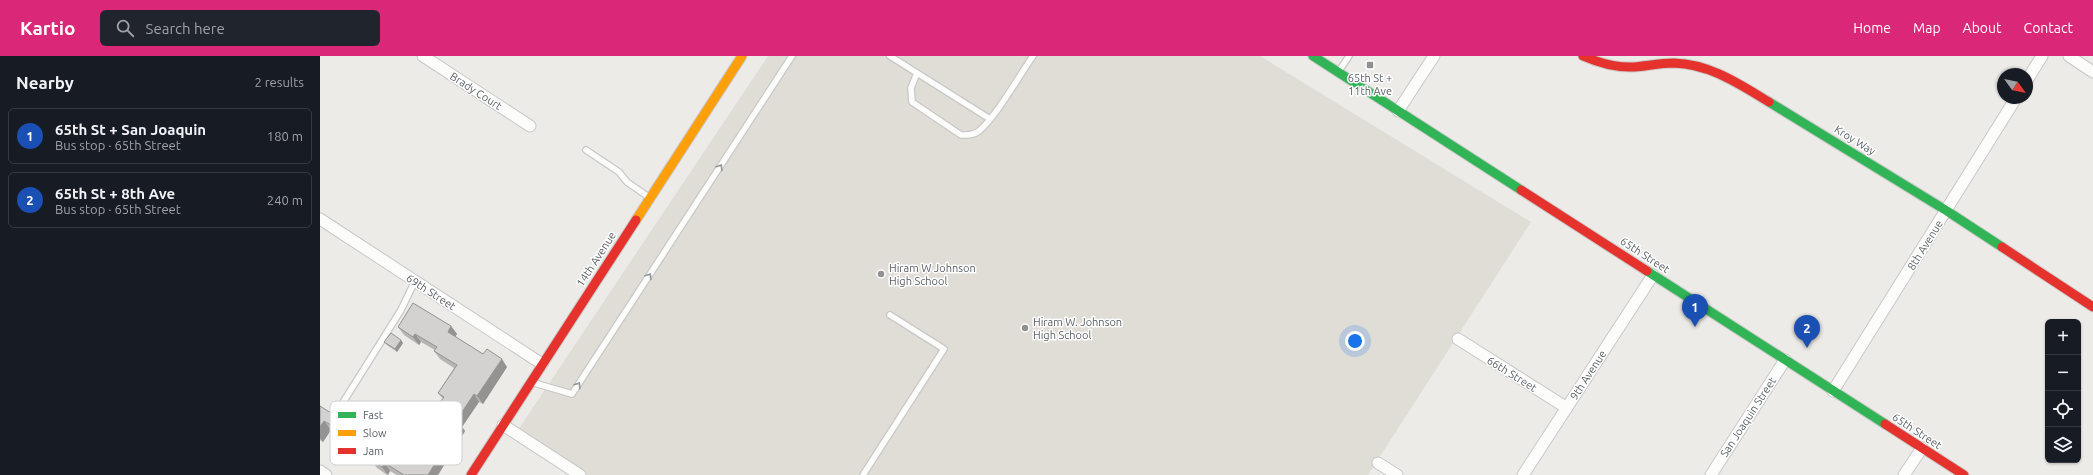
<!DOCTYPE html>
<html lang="en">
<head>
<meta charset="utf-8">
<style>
  body { margin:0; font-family:Ubuntu,sans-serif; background:#20242c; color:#f1f3f6 }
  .controls { position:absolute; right:12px; bottom:12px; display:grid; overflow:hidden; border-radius:6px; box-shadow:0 1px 3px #0004 }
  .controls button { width:36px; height:36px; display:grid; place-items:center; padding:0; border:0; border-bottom:1px solid #363941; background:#171b24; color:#f1f3f6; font:20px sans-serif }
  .compass { position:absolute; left:1677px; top:12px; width:36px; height:36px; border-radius:50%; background:#171b24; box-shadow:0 1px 3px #0004; rotate:123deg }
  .you { position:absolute; left:1035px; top:285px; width:14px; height:14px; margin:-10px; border:3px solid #fff; border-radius:50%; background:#1a73e8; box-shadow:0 0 0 6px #1a73e833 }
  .badge { display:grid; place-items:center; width:26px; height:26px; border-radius:50%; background:#db2777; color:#fff; font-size:13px; font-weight:700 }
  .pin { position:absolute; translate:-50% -33px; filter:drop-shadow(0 1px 2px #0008) }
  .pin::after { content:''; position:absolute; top:21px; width:14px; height:12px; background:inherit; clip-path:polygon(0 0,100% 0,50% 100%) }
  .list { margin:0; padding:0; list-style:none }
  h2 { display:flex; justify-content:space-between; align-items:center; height:52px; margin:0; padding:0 16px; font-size:17px }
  h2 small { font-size:13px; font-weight:400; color:#9ea1a6 }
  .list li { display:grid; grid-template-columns:26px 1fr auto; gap:12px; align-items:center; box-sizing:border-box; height:56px; margin:0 8px 8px; padding:0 8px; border:1px solid #363941; border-radius:6px }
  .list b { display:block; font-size:15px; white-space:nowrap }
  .list p { margin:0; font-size:13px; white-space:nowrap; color:#9ea1a6 }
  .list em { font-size:13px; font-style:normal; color:#9ea1a6 }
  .icon { flex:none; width:22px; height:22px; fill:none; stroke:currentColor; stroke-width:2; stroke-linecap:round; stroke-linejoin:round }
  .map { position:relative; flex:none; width:1773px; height:419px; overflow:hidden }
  header { display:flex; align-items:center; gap:24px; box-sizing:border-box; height:56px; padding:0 20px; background:#db2777; color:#fff }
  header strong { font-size:19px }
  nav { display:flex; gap:22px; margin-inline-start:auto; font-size:14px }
  .search { width:280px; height:36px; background:#20242c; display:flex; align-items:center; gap:10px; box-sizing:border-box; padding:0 14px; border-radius:6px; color:#9ea1a6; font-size:15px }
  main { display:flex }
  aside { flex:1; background:#171b24 }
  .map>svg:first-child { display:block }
  .education { fill:#e0ddd7 }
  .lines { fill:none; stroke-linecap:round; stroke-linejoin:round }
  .lane-casing { stroke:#c8c8c8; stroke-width:8 }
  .street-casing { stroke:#c8c8c8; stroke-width:13 }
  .fast-casing { stroke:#c9c9c9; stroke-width:11 }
  .slow-casing { stroke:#c9c9c9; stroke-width:11 }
  .jam-casing { stroke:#c9c9c9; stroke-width:11 }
  .lane { stroke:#fcfcfb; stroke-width:5.5 }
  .street { stroke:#fcfcfb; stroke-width:11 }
  .fast { stroke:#30b455; stroke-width:9 }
  .slow { stroke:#ff9f0a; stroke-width:9 }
  .jam { stroke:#e5322d; stroke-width:9 }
  .wall { fill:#b6b5b3 }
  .shaded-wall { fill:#949392 }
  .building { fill:#d4d2d0; stroke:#949392 }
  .oneway { stroke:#94979a }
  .poi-dot { fill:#8f9193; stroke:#fff; stroke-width:1.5 }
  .labels { text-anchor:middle; stroke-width:3; stroke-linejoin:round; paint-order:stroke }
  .poi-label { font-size:11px; fill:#5c6166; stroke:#fff; text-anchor:start }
  .street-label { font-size:11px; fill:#5c6166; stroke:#fff }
  .key { fill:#fff; stroke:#ced0d1; stroke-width:1 }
  .key-label { font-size:11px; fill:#5c6166 }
</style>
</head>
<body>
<header>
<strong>Kartio</strong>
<div class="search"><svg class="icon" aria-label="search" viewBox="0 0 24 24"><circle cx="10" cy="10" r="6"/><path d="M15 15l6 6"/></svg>Search here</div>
<nav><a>Home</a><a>Map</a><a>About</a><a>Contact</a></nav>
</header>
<main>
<aside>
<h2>Nearby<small>2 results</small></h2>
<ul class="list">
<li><span class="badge" style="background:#1a4fb4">1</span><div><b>65th St + San Joaquin</b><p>Bus stop · 65th Street</p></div><em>180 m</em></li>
<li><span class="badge" style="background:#1a4fb4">2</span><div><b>65th St + 8th Ave</b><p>Bus stop · 65th Street</p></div><em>240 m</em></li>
</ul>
</aside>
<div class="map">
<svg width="1773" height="419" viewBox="0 0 1773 419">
  <rect width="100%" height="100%" fill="#edebe7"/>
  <path class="education" d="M448 0H940L1211 166 1048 419H263L196 377Z"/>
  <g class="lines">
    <g class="lane-casing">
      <path id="lane" d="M570 0 670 63
        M1019 15 1029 0
        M597 17 591 32 592 46 641 79C648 79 654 79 659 75 676 61 699 20 713 0
        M266 94 299 116 307 126 330 142
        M211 326 252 338 472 0
        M22 348 81 254 95 225
        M543 419 624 293 570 259"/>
    </g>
    <g class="street-casing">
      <path id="street" d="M103 0 210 70
        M1749 0 1773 16
        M1707 24 1722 0
        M1078 55 1114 0
        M0 163 222 308
        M1138 283 1247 352
        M1513 335 1696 42
        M183 369 260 419
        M1058 407 1077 419
        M0 415 6 419
        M1203 419 1333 219
        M1391 419 1465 304
        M1584 419 1602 392"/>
    </g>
    <g class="fast-casing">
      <path id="fast" d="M993 0 1201 134
        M1449 46 1627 155 1682 191
        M1327 215 1565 368"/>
    </g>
    <g class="slow-casing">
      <path id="slow" d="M316 164 422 0"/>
    </g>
    <g class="jam-casing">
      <path id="jam" d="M1263 0C1279 7 1296 12 1314 11 1327 10 1340 7 1354 7 1390 8 1419 28 1449 46
        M1201 134 1327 215
        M1682 191 1773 251
        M1565 368 1644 419
        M151 419 316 164"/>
    </g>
    <use href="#lane" class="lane"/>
    <use href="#street" class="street"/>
    <use href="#fast" class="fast"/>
    <use href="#slow" class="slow"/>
    <use href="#jam" class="jam"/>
  </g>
  <path class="wall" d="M131 270 137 278 135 281 163 298 187 311 163 348 159 346 142 371 145 375 118 419H77L70 415 67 419 57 412 51 404 70 389 93 387 109 380 126 354 120 346 123 343 118 337 134 312 120 303 114 295 115 294 101 286 99 289 84 279 78 271Z
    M64 286 83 287 77 296 67 289Z
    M0 350 14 359 25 353 53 360 60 369 37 406 21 395 14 386 19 379 11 374 3 386 0 384Z"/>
  <path class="shaded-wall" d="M131 270 137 278 133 284 128 276Z
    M95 278 101 286 99 289 93 281Z
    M81 284 83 287 77 296 75 293Z
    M182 303 187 311 163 348 157 340Z
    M154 338 159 346 142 371 145 375 118 419H108L136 365Z
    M53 360 60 369 37 406 30 396Z
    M4 365 11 374 3 386 0 382V371Z
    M65 407 70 415 68 419 62 411Z"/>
  <path class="building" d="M93 247 131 270 128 276 163 298 167 293 182 303 157 340 154 338 136 365 140 367 108 419H84L65 407 62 411 51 404 63 385 70 389 77 377 93 387 102 374 109 380 127 351 120 346 124 341 118 337 137 309 114 295 117 291 95 278 93 281 78 271Z
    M71 277 81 284 75 293 64 286Z
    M31 345 53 360 30 396 14 386 21 375 4 365 0 371V350L14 359 20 349 25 353Z"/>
  <defs><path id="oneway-chevron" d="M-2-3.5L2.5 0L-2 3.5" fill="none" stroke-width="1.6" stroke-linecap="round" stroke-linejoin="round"/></defs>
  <g class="oneway">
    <use href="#oneway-chevron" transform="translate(400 111) rotate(-57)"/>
    <use href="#oneway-chevron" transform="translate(329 220) rotate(-57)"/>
    <use href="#oneway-chevron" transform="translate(258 329) rotate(-57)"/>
  </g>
  <g class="poi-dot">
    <rect x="1046" y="5" width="8" height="8" rx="2"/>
    <circle cx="561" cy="218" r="4"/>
    <circle cx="705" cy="272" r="4"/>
  </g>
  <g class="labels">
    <g class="poi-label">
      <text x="1050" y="26" text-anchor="middle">65th St +<tspan x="1050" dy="13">11th Ave</tspan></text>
      <text x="569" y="216">Hiram W Johnson<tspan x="569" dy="13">High School</tspan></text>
      <text x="713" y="270">Hiram W. Johnson<tspan x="713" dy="13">High School</tspan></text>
    </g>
    <g class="street-label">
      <text transform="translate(156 35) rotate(33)" y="4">Brady Court</text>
      <text transform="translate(1535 84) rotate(32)" y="4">Kroy Way</text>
      <text transform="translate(1605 189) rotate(-58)" y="4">8th Avenue</text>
      <text transform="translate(1325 199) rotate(33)" y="4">65th Street</text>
      <text transform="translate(276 203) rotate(-57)" y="4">14th Avenue</text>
      <text transform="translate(111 236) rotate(33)" y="4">69th Street</text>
      <text transform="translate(1192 318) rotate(32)" y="4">66th Street</text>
      <text transform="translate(1268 319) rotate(-57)" y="4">9th Avenue</text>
      <text transform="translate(1428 361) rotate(-57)" y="4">San Joaquin Street</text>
      <text transform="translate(1597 375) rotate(33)" y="4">65th Street</text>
    </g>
  </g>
  <rect x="10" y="345" width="132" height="64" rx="6" class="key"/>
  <rect x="18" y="356" width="18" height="6" fill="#30b455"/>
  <rect x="18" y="374" width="18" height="6" fill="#ff9f0a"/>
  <rect x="18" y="392" width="18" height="6" fill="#e5322d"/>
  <g class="key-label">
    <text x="43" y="363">Fast</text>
    <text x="43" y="381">Slow</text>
    <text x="43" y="399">Jam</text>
  </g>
</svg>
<div class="controls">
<button>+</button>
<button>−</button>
<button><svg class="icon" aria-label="locate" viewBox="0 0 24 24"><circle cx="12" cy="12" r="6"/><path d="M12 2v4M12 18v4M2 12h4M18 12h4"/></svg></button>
<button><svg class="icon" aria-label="layers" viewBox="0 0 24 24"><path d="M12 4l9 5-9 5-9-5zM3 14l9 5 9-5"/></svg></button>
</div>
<svg class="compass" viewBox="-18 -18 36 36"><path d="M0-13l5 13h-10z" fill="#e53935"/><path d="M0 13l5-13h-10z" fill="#9ea1a6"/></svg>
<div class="you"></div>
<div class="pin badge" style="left:1375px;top:271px;background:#1a4fb4">1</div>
<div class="pin badge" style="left:1487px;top:292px;background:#1a4fb4">2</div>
</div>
</main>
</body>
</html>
